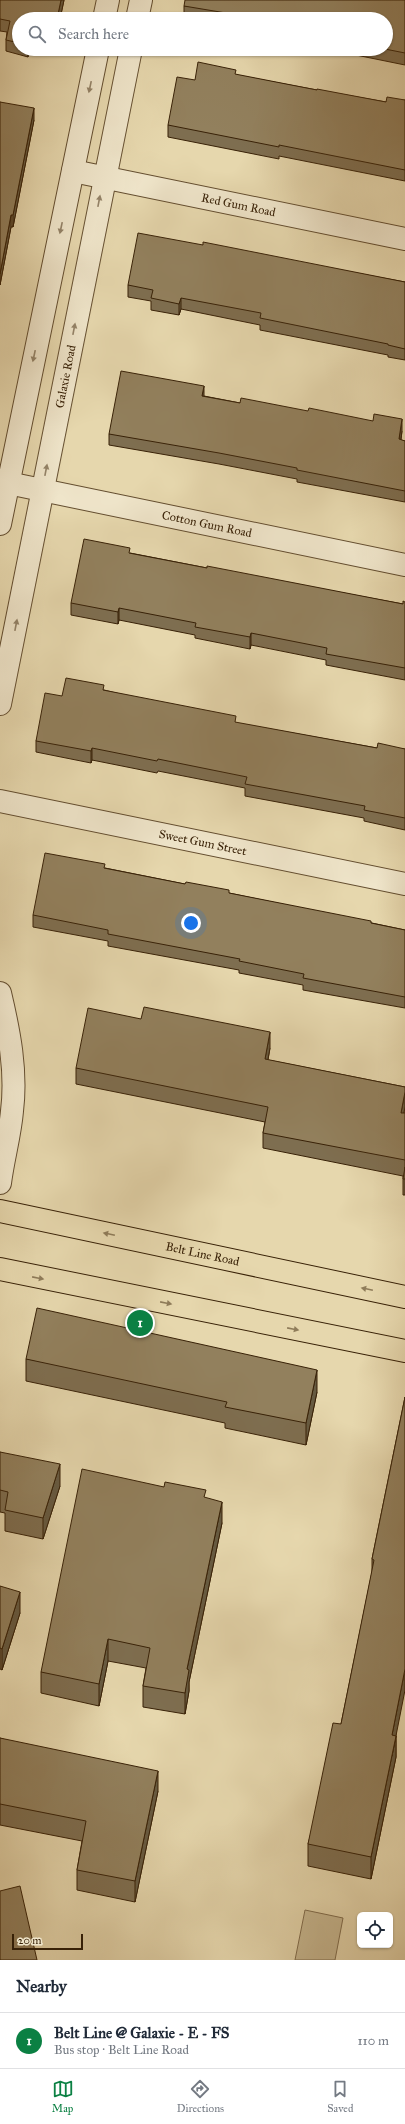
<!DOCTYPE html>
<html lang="en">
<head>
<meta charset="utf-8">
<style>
  body { margin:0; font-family:"IM FELL Great Primer",serif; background:#f2f2f3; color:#1f2937 }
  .controls { position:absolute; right:12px; bottom:12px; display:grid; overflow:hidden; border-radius:6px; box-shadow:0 1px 3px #0004 }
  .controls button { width:36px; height:36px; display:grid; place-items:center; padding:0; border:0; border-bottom:1px solid #e0e1e3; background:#fff; color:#1f2937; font:20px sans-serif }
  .scale { position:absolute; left:12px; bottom:10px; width:71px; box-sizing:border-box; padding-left:4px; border:2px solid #382107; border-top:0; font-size:11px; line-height:14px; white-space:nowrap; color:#382107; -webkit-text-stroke:3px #efe5ca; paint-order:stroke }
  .you { position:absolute; left:191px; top:923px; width:14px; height:14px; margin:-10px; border:3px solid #fff; border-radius:50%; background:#1a73e8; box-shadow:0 0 0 6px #1a73e833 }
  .badge { display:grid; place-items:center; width:26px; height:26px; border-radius:50%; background:#0b8043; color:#fff; font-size:13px; font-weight:700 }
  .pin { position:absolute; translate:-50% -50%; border:2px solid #fff; box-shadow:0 1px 4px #0006 }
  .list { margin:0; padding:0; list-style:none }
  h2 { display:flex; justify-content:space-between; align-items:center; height:52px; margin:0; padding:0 16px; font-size:17px }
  h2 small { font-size:13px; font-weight:400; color:#747a83 }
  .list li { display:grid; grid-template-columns:26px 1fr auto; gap:12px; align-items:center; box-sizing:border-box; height:56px; padding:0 16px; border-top:1px solid #e0e1e3 }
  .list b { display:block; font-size:15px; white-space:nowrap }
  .list p { margin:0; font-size:13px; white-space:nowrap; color:#747a83 }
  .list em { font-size:13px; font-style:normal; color:#747a83 }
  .icon { flex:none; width:22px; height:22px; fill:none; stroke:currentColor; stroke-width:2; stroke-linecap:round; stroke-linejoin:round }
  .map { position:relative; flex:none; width:405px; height:1960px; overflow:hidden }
  .search { position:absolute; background:#fff; box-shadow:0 1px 3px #0004; left:12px; right:12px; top:12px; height:44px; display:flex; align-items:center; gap:10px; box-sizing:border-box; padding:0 14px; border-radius:22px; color:#747a83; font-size:15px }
  .sheet { height:108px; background:#fff }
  nav { display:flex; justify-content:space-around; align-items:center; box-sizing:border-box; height:56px; border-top:1px solid #e0e1e3; background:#fff; font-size:11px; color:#747a83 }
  nav a { display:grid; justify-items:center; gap:2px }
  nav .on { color:#0b8043 }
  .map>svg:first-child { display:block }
  .green { fill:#c8b891; stroke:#806c4c }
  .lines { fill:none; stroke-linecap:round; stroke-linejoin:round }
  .minor-casing { stroke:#644e30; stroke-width:24 }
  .tertiary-casing { stroke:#644e30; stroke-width:24 }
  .primary-casing { stroke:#382107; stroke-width:24 }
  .minor { stroke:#efe5ca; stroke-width:22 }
  .tertiary { stroke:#efe5ca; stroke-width:22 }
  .primary { stroke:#e6d7ad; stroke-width:22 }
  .wall { fill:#7e6e50; stroke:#382107 }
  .shaded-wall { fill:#665a41; stroke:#382107 }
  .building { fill:#92805d; stroke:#382107 }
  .oneway { fill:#948368 }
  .oneway2 { fill:#8f7c5a }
  .labels { text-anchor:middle; stroke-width:4; stroke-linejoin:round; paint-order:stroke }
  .street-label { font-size:12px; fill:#382107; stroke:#efe5ca }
</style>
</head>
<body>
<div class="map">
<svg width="405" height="1960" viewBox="0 0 405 1960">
  <rect width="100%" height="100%" fill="#e6d7ad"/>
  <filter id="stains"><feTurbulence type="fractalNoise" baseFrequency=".005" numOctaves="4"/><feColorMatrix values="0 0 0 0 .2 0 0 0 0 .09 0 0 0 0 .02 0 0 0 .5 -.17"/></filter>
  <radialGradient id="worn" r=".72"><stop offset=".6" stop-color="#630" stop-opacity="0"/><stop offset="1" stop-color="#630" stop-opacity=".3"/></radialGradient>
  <path class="green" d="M305 1910 343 1918 335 1960H295Z"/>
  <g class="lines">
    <g class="minor-casing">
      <g id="minor">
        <path id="s1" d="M73 171 405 239"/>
        <path id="s2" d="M8 483 405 565"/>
        <path id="s3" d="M0 801 405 884"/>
      </g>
    </g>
    <g class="tertiary-casing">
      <g id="tertiary">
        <path d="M104 19 108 0"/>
        <path d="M137 19 141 0"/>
        <path d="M0 524 98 49"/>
        <path id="s4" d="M0 704 131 49"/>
        <path d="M0 993C9 1031 17 1071 12 1111 10 1135 3 1159 0 1183"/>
      </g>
    </g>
    <g class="primary-casing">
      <g id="primary">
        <path id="s5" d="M0 1211 405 1297"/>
        <path d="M0 1269 405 1351"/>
      </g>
    </g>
    <use href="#minor" class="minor"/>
    <use href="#tertiary" class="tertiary"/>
    <use href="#primary" class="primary"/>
  </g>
  <path class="wall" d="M0 0H64L60 19H19V49H29L28 57 6 51V40L7 32 0 31Z
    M405 0V65L351 54V49H386V19H194L184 17V6Z
    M236 75 317 90 386 102 405 100V181L279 156V159L168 137V125Z
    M0 102 34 120 13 227H11L0 285Z
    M203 245 405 282V360L388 357V355L260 330V325L181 309 179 315 151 310V301L128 297V285Z
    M204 396 240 403 402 431 401 440 405 441V502L297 482V479L219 464 109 445V434Z
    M130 553 207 568 403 604 405 602V680L326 665V660L251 645 250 649 195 638V635L119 620 118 624 71 615V603Z
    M104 690 236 723 377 748 405 749V830L364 821V818L245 796V788L158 771 157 773 92 760 91 763 36 752V741L62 696Z
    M105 868 229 893 405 930V1008L303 990V985L239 973V970L108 946V941L33 927V915Z
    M270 1048 268 1060 405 1087V1107L404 1113H405V1195H403V1176L263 1148V1133L265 1122 76 1084V1068Z
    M26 1359 317 1392 306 1445 225 1428V1423L26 1381Z
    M405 1397 396 1736V1757L371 1879 308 1866V1844L341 1724 372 1572V1559Z
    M0 1452 60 1486 43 1539 5 1531V1513L0 1512Z
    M206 1498 222 1523 189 1682V1691L185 1714 143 1707V1686L146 1668 108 1661 99 1706 41 1693V1672Z
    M0 1586 20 1613 2 1670 0 1669Z
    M0 1738 158 1791 135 1902 77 1890V1870L82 1841 0 1825Z"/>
  <path class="shaded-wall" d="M61 0H64L60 19H57Z
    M28 49H29L28 57Z
    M34 108V120L13 227V215Z
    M11 215V227L0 285V274Z
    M181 298V309L179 315V304Z
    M204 386V398L202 396Z
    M402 419V431L399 451V439Z
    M119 608V620L118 624V612Z
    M251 633V645L250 649V637Z
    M92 748V760L91 763V751Z
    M270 1032V1048L265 1075V1059Z
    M405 1092V1107L401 1128V1113Z
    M317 1370V1392L306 1445V1423Z
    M60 1464V1486L43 1539V1518Z
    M222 1502V1523L189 1682V1691L185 1714V1693L187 1669Z
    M20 1592V1613L2 1670V1649Z
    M108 1639V1661L99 1706V1684Z
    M405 1669V1690L392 1756V1735Z
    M396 1736V1757L371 1879V1857Z
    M158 1771V1791L135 1902V1881Z"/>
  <path class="building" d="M0 0H61L57 19H19V43L6 40 10 21 0 19Z
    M185 0H405V53L385 49H386V19H262L184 6Z
    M198 62 236 70 235 74 317 90V89L386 102 387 97 405 100V170L279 145V147L168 125 177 77 195 80Z
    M0 102 34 108 13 215H11L0 274Z
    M138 233 203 245V242L405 282V349L388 345V344L260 318 261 313 181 298 179 304 151 298 153 290 128 285Z
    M121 371 204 386 202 396 240 403 241 398 308 411 309 408 373 421 374 414 402 419 399 439 405 441V491L297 470V468L219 453 109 434Z
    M84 539 130 548 129 553 207 568V566L403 604V601L405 602V668L326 654 327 648 251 633 250 637 195 627 196 623 119 608 118 612 71 603Z
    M66 678 104 685 103 690 236 716 235 722 377 748 378 743 405 749V818L364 810 365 806 245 784 247 777 158 759 157 761 92 748 91 751 36 741 45 693 62 696Z
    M45 853 105 864 104 868 185 884 186 882 229 890V893L371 921V923L405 930V997L303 978 304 974 239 961 240 959 108 934V930L33 915Z
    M144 1007 270 1032 265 1059 405 1087V1092L401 1113H405V1160L263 1133 268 1107 76 1068 88 1008 141 1019Z
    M405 1167V1179H403Z
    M37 1308 317 1370 306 1423 225 1407 227 1402 26 1359Z
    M405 1397V1669L392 1735 396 1736 371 1857 308 1844 333 1723 341 1724 374 1560 372 1559Z
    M0 1452 60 1464 43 1518 5 1510 8 1492 0 1490Z
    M82 1469 164 1487 165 1482 206 1490 204 1497 222 1502 187 1669 189 1670 185 1693 143 1686 150 1648 108 1639 99 1684 41 1672Z
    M0 1586 20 1592 2 1649 0 1648Z
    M0 1738 158 1771 135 1881 77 1870 86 1821 0 1804Z
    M20 1886 37 1960H0V1891Z"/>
  <defs><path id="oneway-solid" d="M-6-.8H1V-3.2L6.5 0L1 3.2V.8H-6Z"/></defs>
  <g class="oneway">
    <use href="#oneway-solid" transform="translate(90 87) rotate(102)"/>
    <use href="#oneway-solid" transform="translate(99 201) rotate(-79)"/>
    <use href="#oneway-solid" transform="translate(61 228) rotate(102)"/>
    <use href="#oneway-solid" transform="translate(74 329) rotate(-79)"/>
    <use href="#oneway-solid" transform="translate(34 356) rotate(102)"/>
    <use href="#oneway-solid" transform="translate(46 470) rotate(-79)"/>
    <use href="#oneway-solid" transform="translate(16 625) rotate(-79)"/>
  </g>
  <g class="oneway2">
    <use href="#oneway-solid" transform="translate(109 1234) rotate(-168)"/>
    <use href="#oneway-solid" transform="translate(38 1278) rotate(11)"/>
    <use href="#oneway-solid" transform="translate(367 1289) rotate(-168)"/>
    <use href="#oneway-solid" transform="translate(166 1303) rotate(11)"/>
    <use href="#oneway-solid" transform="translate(293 1329) rotate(11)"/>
  </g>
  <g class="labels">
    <g class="street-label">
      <text dy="4" stroke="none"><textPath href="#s1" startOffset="169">Red Gum Road</textPath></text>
      <text dy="4" stroke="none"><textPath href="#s4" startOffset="334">Galaxie Road</textPath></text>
      <text dy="4" stroke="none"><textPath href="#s2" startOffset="203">Cotton Gum Road</textPath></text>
      <text dy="4" stroke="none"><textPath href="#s3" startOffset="207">Sweet Gum Street</textPath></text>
      <text dy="4" stroke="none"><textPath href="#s5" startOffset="207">Belt Line Road</textPath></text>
    </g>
  </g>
  <rect width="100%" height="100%" filter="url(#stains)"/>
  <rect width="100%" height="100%" fill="url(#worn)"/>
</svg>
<div class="controls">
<button><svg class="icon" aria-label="locate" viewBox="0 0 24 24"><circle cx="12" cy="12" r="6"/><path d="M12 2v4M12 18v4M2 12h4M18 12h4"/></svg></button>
</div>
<div class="scale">20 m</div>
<div class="you"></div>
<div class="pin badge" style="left:140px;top:1323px">1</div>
<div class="search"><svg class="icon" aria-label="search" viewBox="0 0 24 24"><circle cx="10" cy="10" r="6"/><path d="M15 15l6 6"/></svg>Search here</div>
</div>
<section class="sheet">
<h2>Nearby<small></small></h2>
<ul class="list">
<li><span class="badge">1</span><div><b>Belt Line @ Galaxie - E - FS</b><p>Bus stop · Belt Line Road</p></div><em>110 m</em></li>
</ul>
</section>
<nav>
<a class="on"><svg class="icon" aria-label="map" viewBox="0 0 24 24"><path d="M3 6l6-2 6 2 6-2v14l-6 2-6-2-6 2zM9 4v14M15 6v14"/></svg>Map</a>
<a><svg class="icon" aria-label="directions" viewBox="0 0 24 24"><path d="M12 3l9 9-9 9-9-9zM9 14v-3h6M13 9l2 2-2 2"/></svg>Directions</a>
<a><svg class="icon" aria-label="saved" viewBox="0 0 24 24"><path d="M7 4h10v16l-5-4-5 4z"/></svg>Saved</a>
</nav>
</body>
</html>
